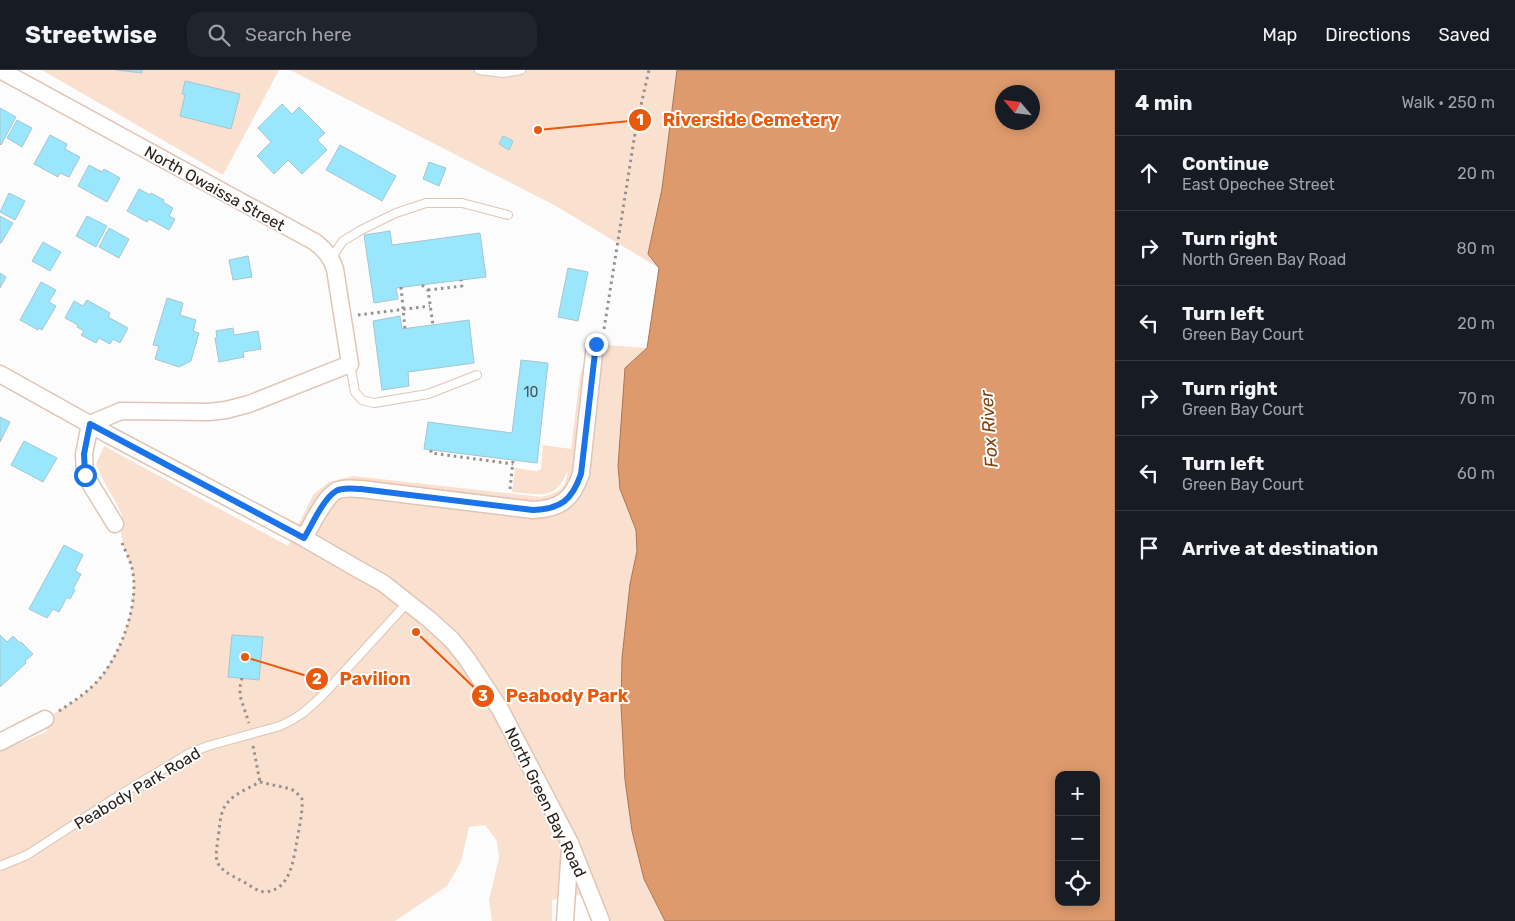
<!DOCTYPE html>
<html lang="en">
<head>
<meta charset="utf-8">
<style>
  body { margin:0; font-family:Rubik,sans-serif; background:#20242c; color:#f1f3f6 }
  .controls { position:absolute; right:15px; bottom:15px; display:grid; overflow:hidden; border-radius:10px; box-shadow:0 2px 12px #0003 }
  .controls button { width:45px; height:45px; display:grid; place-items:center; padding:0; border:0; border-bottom:1px solid #363941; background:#171b24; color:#f1f3f6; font:25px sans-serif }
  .compass { position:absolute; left:995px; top:15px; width:45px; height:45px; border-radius:50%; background:#171b24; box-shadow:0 2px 12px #0003; rotate:298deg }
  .stop { position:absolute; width:15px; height:15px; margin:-11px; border:4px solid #1a73e8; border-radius:50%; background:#fff }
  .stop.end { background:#1a73e8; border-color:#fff; box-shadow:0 1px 5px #0008 }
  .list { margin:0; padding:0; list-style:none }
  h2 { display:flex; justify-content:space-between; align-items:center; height:65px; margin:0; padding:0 20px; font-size:21px }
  h2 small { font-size:16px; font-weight:400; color:#9ea1a6 }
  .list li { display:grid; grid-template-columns:32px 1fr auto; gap:15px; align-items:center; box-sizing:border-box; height:75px; padding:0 20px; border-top:1px solid #363941 }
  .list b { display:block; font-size:19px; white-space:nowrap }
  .list p { margin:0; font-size:16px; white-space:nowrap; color:#9ea1a6 }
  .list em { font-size:16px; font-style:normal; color:#9ea1a6 }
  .icon { flex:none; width:28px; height:28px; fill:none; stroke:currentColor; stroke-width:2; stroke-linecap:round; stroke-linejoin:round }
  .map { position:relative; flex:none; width:1115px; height:851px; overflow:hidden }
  header { display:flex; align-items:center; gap:30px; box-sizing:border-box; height:70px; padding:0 25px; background:#171b24; border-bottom:1px solid #363941 }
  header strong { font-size:24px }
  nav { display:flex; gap:28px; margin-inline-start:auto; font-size:18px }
  .search { width:350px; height:45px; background:#20242c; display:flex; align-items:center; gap:12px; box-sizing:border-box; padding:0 18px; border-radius:15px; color:#9ea1a6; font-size:19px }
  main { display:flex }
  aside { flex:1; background:#171b24 }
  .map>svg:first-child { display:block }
  .green { fill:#fae0cf }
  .water { fill:#de9a6d; stroke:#a97655; fill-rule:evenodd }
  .building { fill:#9ae7fd; stroke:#a5c5cf }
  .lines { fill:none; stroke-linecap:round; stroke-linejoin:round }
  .lane-casing { stroke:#dfc5b5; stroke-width:10 }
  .street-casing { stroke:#dfc5b5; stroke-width:19 }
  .path { stroke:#96918f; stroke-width:3; stroke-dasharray:2.5 4; stroke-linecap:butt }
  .lane { stroke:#fff; stroke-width:8 }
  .street { stroke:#fff; stroke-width:16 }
  .route { stroke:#1a73e8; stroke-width:6 }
  .labels { text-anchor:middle; stroke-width:4; stroke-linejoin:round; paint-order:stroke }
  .number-label { font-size:14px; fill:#485354 }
  .street-label { font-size:16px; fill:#2c221c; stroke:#fff }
  .water-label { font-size:18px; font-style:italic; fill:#824310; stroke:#fff }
  .leader { fill:none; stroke:#e8590c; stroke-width:2 }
  .callout-dot { fill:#e8590c; stroke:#fff; stroke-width:2 }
  .mark-label { font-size:15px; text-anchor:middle; font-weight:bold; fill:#fff }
  .callout-label { font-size:18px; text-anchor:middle; font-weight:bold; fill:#e8590c; stroke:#fff; stroke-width:4; stroke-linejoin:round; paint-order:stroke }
</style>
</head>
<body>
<header>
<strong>Streetwise</strong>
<div class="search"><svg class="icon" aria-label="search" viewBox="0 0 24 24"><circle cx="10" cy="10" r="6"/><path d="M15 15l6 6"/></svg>Search here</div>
<nav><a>Map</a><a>Directions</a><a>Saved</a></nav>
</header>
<main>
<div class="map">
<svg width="1115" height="851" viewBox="0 0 1115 851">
  <rect width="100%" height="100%" fill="#fcfcfc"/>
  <path class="green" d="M42 0H279L223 105Z
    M290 0H677L662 119 648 184 659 198 556 136Z
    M595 274 647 278 620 419 636 460 637 481 630 514 622 588 621 636 625 710 644 809 665 851H608L597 822 552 830V851H492L489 830 499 788 497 771 485 755 469 757 461 792 447 816 395 851H0V681L46 662 49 653 45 649C59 640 75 632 87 621 117 595 140 539 132 499 131 494 128 490 127 485 121 471 119 458 122 444L101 406 96 394 104 376 288 476 313 425 329 412 353 406 541 427C558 423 566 419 568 400 555 432 541 424 512 422L515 398 537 401 541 399 543 375 571 379 580 305Z"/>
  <path class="water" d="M677 0H1115V851H665L644 809 632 761 625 710 621 636 622 588 630 514 637 481 636 460 620 419 618 396 625 298 647 278 659 198 648 184 662 119ZM1002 22H1032V52H1002ZM1059 705H1096V832H1059Z"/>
  <path class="building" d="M116 0H142V3Z
    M185 11 240 24 231 59 180 46 185 25 182 24Z
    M282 34 292 44 299 37 325 63 317 70 327 80 302 104 288 90 274 104 257 86 271 72 258 58Z
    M0 38 16 47 1 75 0 74Z
    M17 50 32 58 22 77 7 68Z
    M50 65 67 74 65 79 80 87 69 107 60 103 58 107 34 94Z
    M503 66 513 71 509 80 499 74Z
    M340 75 396 106 382 131 326 100Z
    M429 92 446 98 439 116 423 109Z
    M89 95 102 102 104 99 120 108 107 132 78 116Z
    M139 119 150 125 151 123 164 130 163 132 173 138 169 146 175 149 169 160 149 149 147 152 127 141Z
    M9 123 25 131 15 150 0 142Z
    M0 146 13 153 1 173H0Z
    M87 146 107 156 96 177 76 166Z
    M109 158 129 169 119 188 99 177Z
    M390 161 392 175 480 163 486 207 396 218 398 229 374 233 364 165Z
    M43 172 61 182 50 201 32 191Z
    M248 186 252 207 233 210 229 190Z
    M568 198 588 202 578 251 558 247Z
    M0 203 6 207 0 218Z
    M41 212 56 220 49 232 56 236 42 260 39 258 38 260 20 250Z
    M167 228 183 233 180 245 196 250 193 261 199 263 191 291 179 297 155 289 159 276 153 275Z
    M87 230 110 243 108 247 128 258 120 273 113 269 110 274 99 268 96 273 81 265 84 261 77 257 78 255 65 248 74 231 83 236Z
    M400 246 402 259 469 250 474 293 408 302 409 316 382 320 373 251Z
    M233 258 234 265 258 261 261 279 243 282 244 287 219 292 215 268H217L216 261Z
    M521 290 548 293 537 393 424 379 428 352 512 363Z
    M0 347 10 352 0 372Z
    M24 371 57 388 43 412 11 395Z
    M64 475 83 485 75 501 81 504 73 519 75 520 70 529 67 527 59 542 53 539 47 548 29 539Z
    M0 565 7 572 13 566 20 573 21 572 33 584 25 591 26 593 0 617Z
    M232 565 263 567 259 610 228 607Z"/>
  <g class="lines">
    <g class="lane-casing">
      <path id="lane" d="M479 0 503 3 521 0
        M331 188 343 171 361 160 396 143 426 133H462L508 145
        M350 294 355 322 362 330 374 333 428 324 477 305
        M0 796 27 785 118 726 190 683 208 676 280 656 292 650 303 643 321 627 408 532"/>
    </g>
    <g class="street-casing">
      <path id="street" d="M0 0 315 172C325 180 331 187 335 199L350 294 249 334 226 340 209 342 121 341 90 354
        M0 304 109 365 304 468 356 498 383 513 430 550 452 570 467 589 500 639 570 773 601 851
        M90 354 84 384 85 405 115 454
        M304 468C312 455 323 429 336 421 344 417 353 419 361 419L533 440C560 439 572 430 581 404L595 274
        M0 672 45 649
        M565 851 570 778"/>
    </g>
    <path class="path" d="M422 215 428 220 433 255
      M401 217 405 259
      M428 220 462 216 461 210
      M358 245 430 236
      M604 259 636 57 649 0
      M431 380V383L513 394
      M510 419 513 391
      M242 608 240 617V626L249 653
      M59 641C74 631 90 621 101 607 122 581 140 532 132 498 130 489 124 479 121 470
      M253 676 260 712
      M260 712 291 719 296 722 302 729C303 743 299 757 297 771 293 790 291 819 266 822 257 822 250 815 242 811 211 795 215 793 219 761 220 751 221 739 228 732 236 723 249 718 260 712Z"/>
    <use href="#lane" class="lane"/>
    <use href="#street" class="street"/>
  </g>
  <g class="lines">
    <path class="route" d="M85 405 84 384 90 354 304 468C312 455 323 429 336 421 343 417 353 419 361 419L533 440C561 439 572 430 581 404L596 274"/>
  </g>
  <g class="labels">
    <g class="number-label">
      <text x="531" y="327">10</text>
    </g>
    <g class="street-label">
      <text transform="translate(215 118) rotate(29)" y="6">North Owaissa Street</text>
      <text transform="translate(137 718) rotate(-31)" y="6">Peabody Park Road</text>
      <text transform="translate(546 732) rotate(64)" y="6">North Green Bay Road</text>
    </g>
    <g class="water-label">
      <text transform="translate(989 359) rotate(-94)" y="6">Fox River</text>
    </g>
  </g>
  <path class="leader" d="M538 60L640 50M245 587L317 609M416 562L483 626"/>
  <g class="callout-dot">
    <circle cx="538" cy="60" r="5"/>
    <circle cx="245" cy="587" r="5"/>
    <circle cx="416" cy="562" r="5"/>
    <circle cx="640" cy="50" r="12"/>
    <circle cx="317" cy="609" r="12"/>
    <circle cx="483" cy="626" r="12"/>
  </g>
  <g class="mark-label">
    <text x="640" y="55">1</text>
    <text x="317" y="614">2</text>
    <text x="483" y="631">3</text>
  </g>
  <g class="callout-label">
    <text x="751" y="56">Riverside Cemetery</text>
    <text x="375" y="615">Pavilion</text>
    <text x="567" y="632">Peabody Park</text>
  </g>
</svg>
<div class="controls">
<button>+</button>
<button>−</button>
<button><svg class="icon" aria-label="locate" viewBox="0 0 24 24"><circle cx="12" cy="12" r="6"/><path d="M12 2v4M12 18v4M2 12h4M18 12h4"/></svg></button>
</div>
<svg class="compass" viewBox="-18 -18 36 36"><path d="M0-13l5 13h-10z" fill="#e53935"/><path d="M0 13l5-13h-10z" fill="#9ea1a6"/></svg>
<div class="stop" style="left:85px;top:405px"></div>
<div class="stop end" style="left:596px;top:274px"></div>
</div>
<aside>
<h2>4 min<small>Walk · 250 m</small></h2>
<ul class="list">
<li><svg class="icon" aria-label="ahead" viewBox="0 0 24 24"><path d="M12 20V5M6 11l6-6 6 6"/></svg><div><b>Continue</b><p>East Opechee Street</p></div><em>20 m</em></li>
<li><svg class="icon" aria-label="right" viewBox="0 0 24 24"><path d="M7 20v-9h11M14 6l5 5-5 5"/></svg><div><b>Turn right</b><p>North Green Bay Road</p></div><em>80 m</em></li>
<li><svg class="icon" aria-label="left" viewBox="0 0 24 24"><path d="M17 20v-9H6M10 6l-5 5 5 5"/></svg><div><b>Turn left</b><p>Green Bay Court</p></div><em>20 m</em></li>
<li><svg class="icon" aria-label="right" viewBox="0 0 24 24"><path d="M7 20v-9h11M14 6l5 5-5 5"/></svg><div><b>Turn right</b><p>Green Bay Court</p></div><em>70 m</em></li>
<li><svg class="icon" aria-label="left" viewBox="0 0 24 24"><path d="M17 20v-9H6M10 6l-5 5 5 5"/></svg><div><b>Turn left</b><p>Green Bay Court</p></div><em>60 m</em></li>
<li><svg class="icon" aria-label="arrive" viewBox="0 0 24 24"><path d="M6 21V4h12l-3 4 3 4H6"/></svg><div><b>Arrive at destination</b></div></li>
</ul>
</aside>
</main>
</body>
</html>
